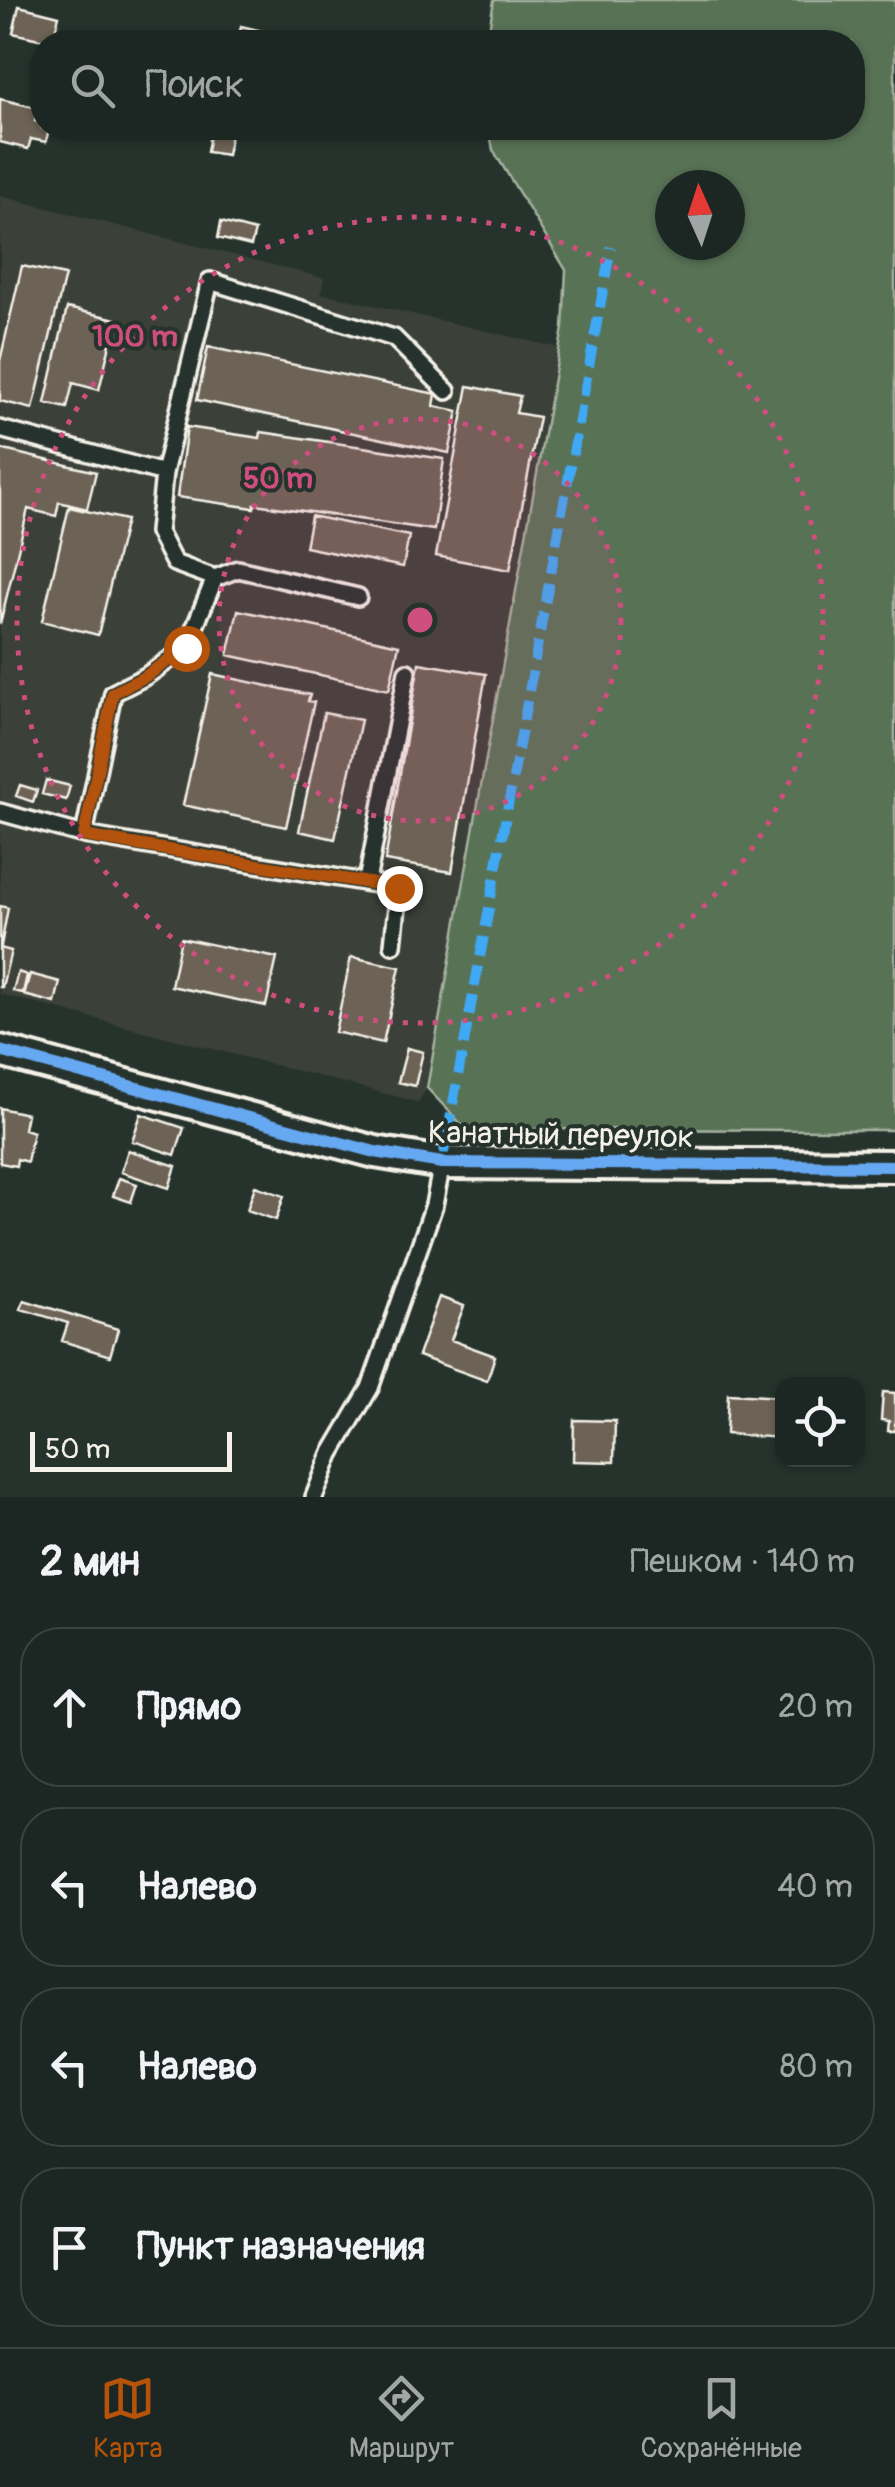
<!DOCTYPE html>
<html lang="ru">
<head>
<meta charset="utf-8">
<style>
  body { margin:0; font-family:Pangolin,sans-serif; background:#29322f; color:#f1f3f6 }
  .controls { position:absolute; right:30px; bottom:30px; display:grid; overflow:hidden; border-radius:20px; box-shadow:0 2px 8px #0004 }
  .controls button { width:90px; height:90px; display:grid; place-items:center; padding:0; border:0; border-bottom:2px solid #3a4340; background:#1c2622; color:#f1f3f6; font:50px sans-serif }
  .compass { position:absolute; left:655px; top:170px; width:90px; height:90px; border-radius:50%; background:#1c2622; box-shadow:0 2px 8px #0004; rotate:357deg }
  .scale { position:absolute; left:30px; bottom:25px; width:202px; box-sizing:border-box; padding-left:10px; border:5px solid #f4f1e8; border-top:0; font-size:28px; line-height:35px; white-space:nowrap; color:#f4f1e8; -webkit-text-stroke:8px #26332d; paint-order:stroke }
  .stop { position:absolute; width:30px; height:30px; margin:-22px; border:8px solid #b45309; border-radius:50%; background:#fff }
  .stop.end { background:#b45309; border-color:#fff; box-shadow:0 2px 10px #0008 }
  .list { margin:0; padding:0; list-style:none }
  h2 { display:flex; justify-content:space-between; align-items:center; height:130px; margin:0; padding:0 40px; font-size:42px }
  h2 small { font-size:32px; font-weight:400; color:#a0a5a5 }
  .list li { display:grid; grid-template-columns:65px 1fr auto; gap:30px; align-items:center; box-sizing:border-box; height:160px; margin:0 20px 20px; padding:0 20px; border:2px solid #3a4340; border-radius:40px }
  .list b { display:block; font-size:38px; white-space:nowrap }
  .list em { font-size:32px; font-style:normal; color:#a0a5a5 }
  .icon { flex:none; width:55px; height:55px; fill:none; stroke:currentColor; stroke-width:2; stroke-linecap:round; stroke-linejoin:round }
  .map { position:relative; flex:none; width:895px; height:1497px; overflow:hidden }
  .search { position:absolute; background:#1c2622; box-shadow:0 2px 8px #0004; left:30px; right:30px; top:30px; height:110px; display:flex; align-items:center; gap:25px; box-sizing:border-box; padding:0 35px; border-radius:40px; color:#a0a5a5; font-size:38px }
  .sheet { height:850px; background:#1c2622 }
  nav { display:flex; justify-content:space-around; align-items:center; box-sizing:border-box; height:140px; border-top:2px solid #3a4340; background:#1c2622; font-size:28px; color:#a0a5a5 }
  nav a { display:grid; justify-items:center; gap:5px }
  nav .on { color:#b45309 }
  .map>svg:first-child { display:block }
  .built { fill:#3b4139 }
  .green { fill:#597257; stroke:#a6b2a0; stroke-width:2.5; fill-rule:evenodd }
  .building { fill:#6c6255; stroke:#f4f1e8; stroke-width:2.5 }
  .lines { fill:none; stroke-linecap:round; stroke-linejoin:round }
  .service-casing { stroke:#f4f1e8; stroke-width:22 }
  .minor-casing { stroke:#f4f1e8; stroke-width:38 }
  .service { stroke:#26332d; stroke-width:15 }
  .minor { stroke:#26332d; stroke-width:30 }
  .quiet { stroke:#3fa9f5; stroke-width:10; stroke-dasharray:20 10; stroke-linecap:butt }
  .cycleway-casing { stroke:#26332d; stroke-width:19 }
  .cycleway { stroke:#66a8f1; stroke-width:12 }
  .route { stroke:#b45309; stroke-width:12 }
  .ring { fill:none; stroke:#ce4e7e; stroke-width:5; stroke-dasharray:5 10 }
  .labels { text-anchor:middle; stroke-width:8; stroke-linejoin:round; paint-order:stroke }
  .street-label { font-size:32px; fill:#f4f1e8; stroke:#26332d }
  .centre { fill:#ce4e7e; stroke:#26332d; stroke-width:5 }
  .ring-label { font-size:30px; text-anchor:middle; font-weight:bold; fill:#ce4e7e; stroke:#26332d; stroke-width:8; stroke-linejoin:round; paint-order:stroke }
</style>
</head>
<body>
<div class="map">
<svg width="895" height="1497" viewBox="0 0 895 1497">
  <rect width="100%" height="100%" fill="#26332d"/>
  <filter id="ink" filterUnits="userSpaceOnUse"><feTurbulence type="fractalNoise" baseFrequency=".01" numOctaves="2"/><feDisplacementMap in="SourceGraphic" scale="20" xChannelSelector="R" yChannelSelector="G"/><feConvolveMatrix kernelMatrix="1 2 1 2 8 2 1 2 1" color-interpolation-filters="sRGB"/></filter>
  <g filter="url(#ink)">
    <path class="built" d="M0 196 324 278 321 293 560 348 427 1088 418 1102 0 994Z"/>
    <path class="green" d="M494 0H895V1130L466 1129 427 1088 563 328 566 270 493 150 489 128H852V42H487ZM670 185H730V245H670Z"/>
    <path class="building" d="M19 6 59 16 52 42 13 33Z
      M241 26 267 32 264 42 238 41Z
      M0 99 38 108 35 121 42 123V128H49L46 142 31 139 28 149 0 142Z
      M211 128 232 129 227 155 207 152Z
      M221 222 255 231 251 246 218 238Z
      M22 266 65 275 33 409 0 401V361Z
      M67 308 116 319 99 390 73 383 67 408 45 403Z
      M208 347 436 394 434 406 458 411 449 453 197 400Z
      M468 386 520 396 516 413 539 417 510 570 436 556Z
      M187 427 260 438 261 432 444 459 434 530 255 504 254 508 177 497Z
      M0 449 96 472 87 509 59 502 56 516 28 509 0 624Z
      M69 507 126 520 98 635 42 621Z
      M311 516 409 536 403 567 305 547Z
      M238 610 399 645 389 690 228 655Z
      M419 663 486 674 452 872 385 861Z
      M212 674 310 695 308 701 314 702 286 827 183 805Z
      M324 713 361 720 335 839 299 831Z
      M46 780 70 786 66 800 42 794Z
      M20 785 37 790 33 802 16 796Z
      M0 906 8 908 1 946H0Z
      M181 938 277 958 266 1006 171 986Z
      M0 948 11 951 2 987H0Z
      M351 957 400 967 383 1043 335 1032Z
      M18 972 27 975 23 993 13 991Z
      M30 974 60 982 55 1003 24 995Z
      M407 1048 423 1052 415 1086 398 1082Z
      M0 1108 27 1114 24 1129 33 1132 27 1162 17 1159 16 1166 0 1163Z
      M141 1114 184 1128 175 1155 132 1141Z
      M128 1150 176 1166 169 1188 121 1172Z
      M119 1178 137 1184 131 1202 113 1196Z
      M255 1186 284 1196 276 1220 247 1210Z
      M439 1297 464 1306 451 1340 495 1356 487 1381 418 1356Z
      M24 1300 118 1329 110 1356 62 1341 68 1323 21 1309Z
      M883 1392 895 1393V1431H888L889 1421 881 1420Z
      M728 1394 782 1397V1438L726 1434Z
      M574 1420 615 1421 614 1462 573 1461Z"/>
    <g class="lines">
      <g class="service-casing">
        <path id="service" d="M0 429 164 473
          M215 578 174 563 158 532 164 473 210 281 394 338 447 391
          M0 812 84 835 399 888 393 945
          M84 835 113 693 146 676 186 648 215 578 238 569 358 597
          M367 881 407 672
          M314 1497 331 1454 370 1388 434 1205 442 1163"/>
      </g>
      <g class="minor-casing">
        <path id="minor" d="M0 1051 375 1152 442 1163 895 1166"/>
      </g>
      <use href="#service" class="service"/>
      <use href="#minor" class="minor"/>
      <path class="quiet" d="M442 1163 611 247"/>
      <g class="cycleway-casing">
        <path id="cycleway" d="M0 1051 375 1152 442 1163 895 1166"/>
      </g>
      <use href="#cycleway" class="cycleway"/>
    </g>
  </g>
  <g class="lines" filter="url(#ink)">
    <path class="route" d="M186 648 146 676 113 693 84 836 399 888"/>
  </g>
  <circle cx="420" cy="620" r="201" fill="#ce4e7e" fill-opacity=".12"/>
  <g class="ring">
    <circle cx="420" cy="620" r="201"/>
    <circle cx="420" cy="620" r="403"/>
  </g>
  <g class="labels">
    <g class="street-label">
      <text transform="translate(561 1134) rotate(1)" y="11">Канатный переулок</text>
    </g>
  </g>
  <circle cx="420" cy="620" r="15" class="centre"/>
  <g class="ring-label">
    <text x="135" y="346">100 m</text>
    <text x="278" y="488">50 m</text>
  </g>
</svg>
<div class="controls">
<button><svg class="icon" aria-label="locate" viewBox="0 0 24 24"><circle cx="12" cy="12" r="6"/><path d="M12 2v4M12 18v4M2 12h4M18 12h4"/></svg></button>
</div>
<svg class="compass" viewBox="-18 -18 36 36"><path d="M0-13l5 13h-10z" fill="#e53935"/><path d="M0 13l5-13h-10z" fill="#a0a5a5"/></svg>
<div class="scale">50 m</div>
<div class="stop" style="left:186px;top:648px"></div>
<div class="stop end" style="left:399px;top:888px"></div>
<div class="search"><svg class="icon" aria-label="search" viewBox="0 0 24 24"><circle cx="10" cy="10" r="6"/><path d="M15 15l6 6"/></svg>Поиск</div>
</div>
<section class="sheet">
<h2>2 мин<small>Пешком · 140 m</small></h2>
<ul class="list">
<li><svg class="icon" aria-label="ahead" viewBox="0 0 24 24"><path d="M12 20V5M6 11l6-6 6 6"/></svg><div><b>Прямо</b></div><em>20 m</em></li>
<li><svg class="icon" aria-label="left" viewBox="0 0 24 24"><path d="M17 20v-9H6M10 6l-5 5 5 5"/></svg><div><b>Налево</b></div><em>40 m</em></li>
<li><svg class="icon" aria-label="left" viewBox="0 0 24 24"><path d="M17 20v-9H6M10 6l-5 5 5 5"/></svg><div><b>Налево</b></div><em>80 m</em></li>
<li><svg class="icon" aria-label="arrive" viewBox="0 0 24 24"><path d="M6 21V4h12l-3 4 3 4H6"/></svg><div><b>Пункт назначения</b></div></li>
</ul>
</section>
<nav>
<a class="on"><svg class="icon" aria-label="map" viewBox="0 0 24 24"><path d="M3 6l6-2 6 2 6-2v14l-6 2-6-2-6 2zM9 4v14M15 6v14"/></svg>Карта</a>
<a><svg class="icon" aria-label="directions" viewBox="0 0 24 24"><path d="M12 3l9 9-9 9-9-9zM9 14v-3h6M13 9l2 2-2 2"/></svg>Маршрут</a>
<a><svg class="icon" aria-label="saved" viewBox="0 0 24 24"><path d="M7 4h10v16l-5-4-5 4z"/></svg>Сохранённые</a>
</nav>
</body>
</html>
